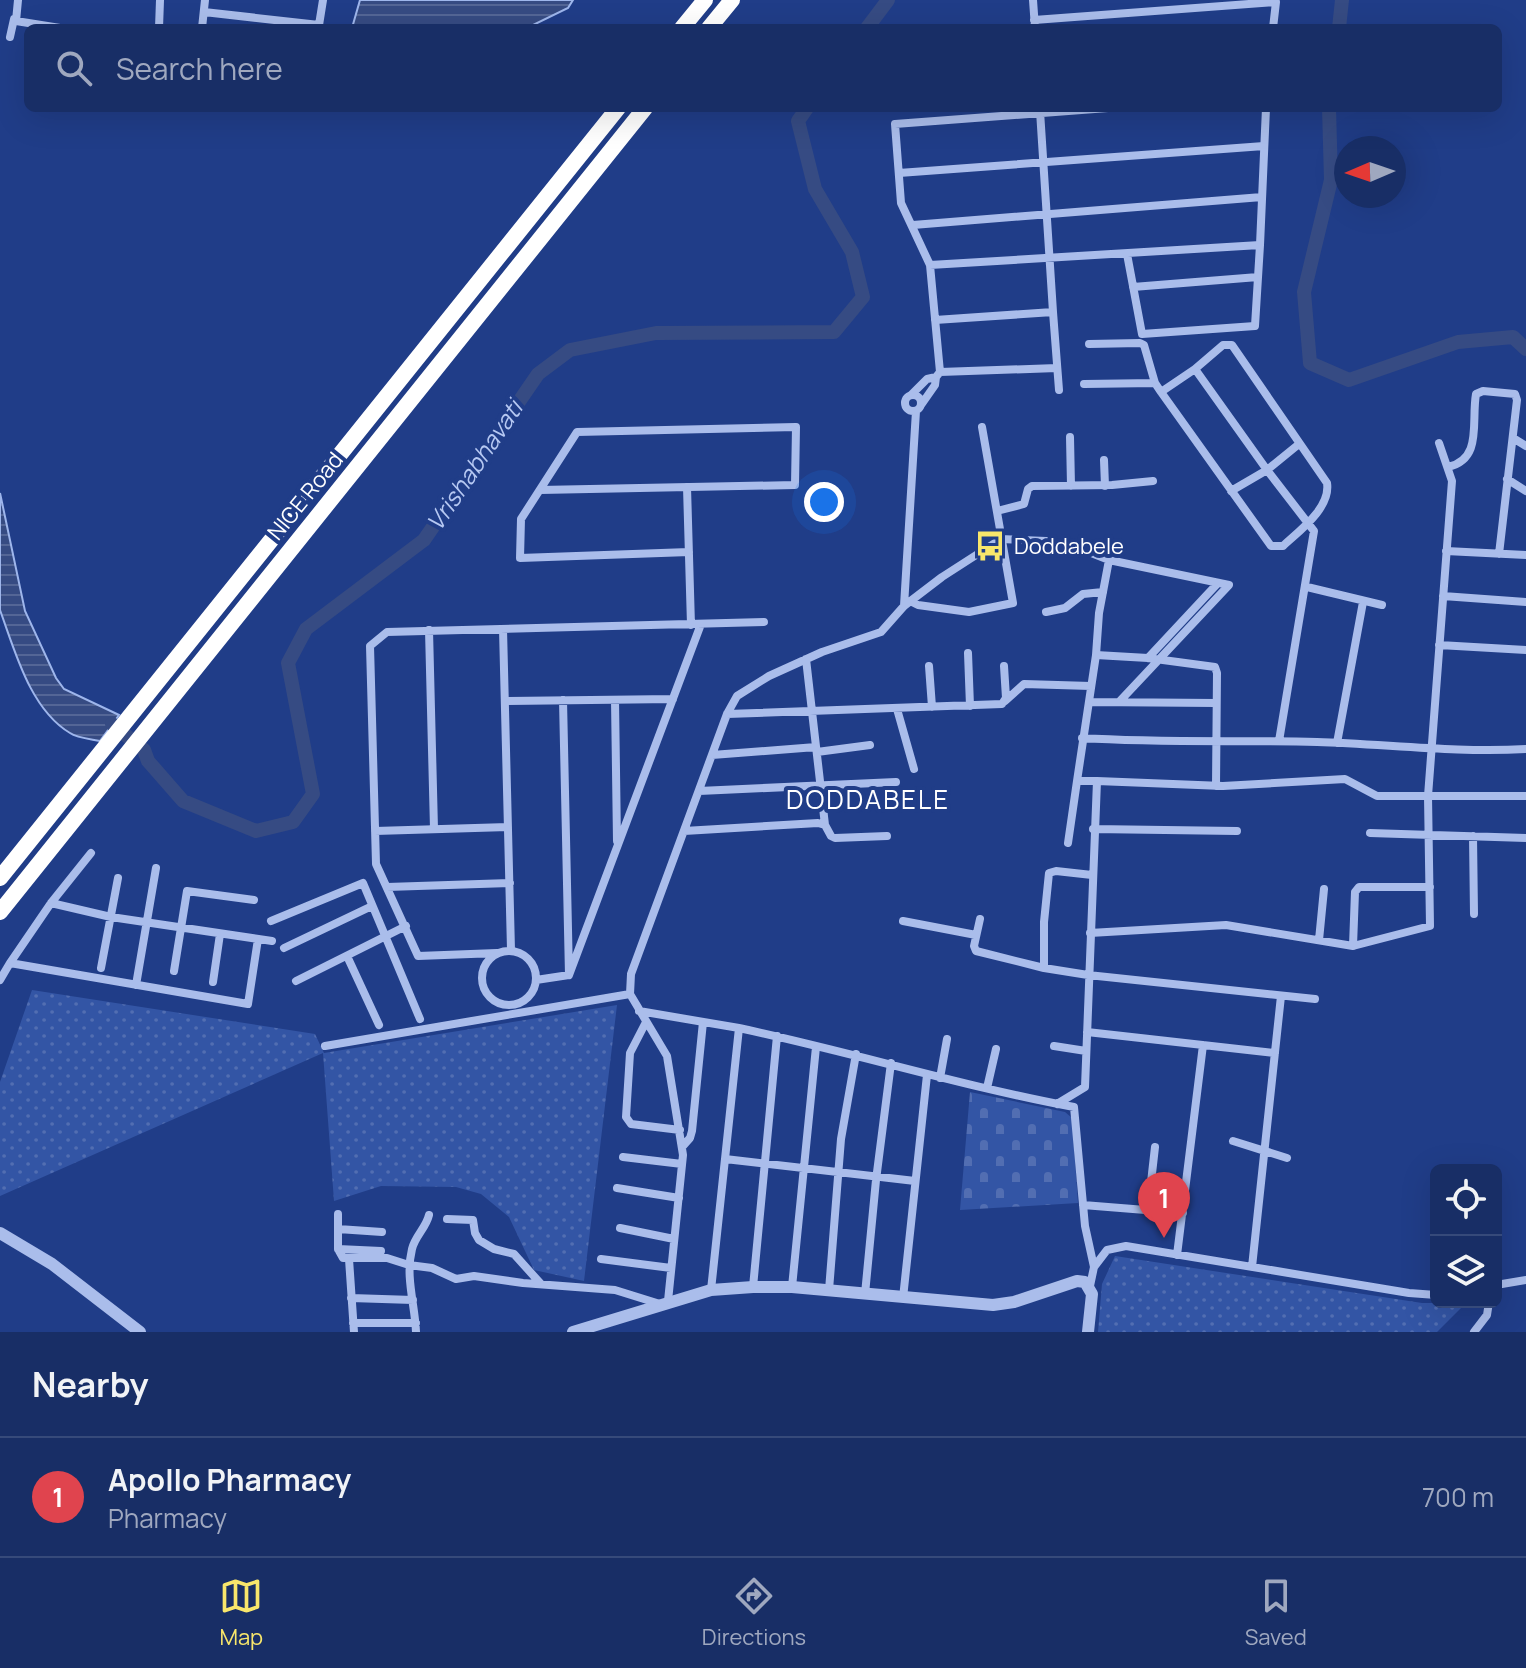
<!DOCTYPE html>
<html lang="en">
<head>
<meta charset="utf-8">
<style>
  body { margin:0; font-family:Manrope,sans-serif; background:#253a6f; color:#f1f3f6 }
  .controls { position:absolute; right:24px; bottom:24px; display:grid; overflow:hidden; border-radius:12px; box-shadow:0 8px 32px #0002 }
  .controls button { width:72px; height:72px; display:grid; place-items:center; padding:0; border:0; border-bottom:2px solid #364a7a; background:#182e66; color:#f1f3f6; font:40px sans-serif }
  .compass { position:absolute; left:1334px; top:136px; width:72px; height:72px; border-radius:50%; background:#182e66; box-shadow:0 8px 32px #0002; rotate:268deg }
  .you { position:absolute; left:824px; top:502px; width:28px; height:28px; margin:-20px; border:6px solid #fff; border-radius:50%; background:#1a73e8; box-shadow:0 0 0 12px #1a73e833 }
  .badge { display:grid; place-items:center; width:52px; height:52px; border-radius:50%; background:#f8e66b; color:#fff; font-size:26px; font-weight:700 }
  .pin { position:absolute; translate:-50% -66px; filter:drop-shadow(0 2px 4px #0008) }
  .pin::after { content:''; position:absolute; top:42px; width:28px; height:24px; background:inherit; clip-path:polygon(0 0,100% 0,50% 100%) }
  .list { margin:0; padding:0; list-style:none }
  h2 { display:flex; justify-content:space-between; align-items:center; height:104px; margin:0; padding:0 32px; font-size:34px }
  h2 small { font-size:26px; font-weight:400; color:#9fa8bf }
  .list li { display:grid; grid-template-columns:52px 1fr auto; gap:24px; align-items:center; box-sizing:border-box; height:120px; padding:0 32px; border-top:2px solid #364a7a }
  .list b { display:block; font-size:30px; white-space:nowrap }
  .list p { margin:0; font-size:26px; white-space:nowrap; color:#9fa8bf }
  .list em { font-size:26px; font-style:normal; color:#9fa8bf }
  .icon { flex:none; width:44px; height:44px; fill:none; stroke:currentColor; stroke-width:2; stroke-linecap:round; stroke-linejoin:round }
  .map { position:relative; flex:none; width:1526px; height:1332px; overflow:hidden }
  .search { position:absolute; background:#182e66; box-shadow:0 8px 32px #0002; left:24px; right:24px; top:24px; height:88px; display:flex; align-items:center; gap:20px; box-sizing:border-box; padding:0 28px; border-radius:12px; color:#9fa8bf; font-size:30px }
  .sheet { height:224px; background:#182e66 }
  nav { display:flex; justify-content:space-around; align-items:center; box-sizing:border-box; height:112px; border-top:2px solid #364a7a; background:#182e66; font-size:22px; color:#9fa8bf }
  nav a { display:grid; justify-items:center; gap:4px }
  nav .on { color:#f8e66b }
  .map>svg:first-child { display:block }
  .grass { fill:url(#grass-dots) }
  .cemetery { fill:url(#cemetery-stones) }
  .water { fill:url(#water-rules); stroke:#9eb6ec; stroke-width:2 }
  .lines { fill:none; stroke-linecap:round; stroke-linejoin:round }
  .river { stroke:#364b83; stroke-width:14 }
  .minor { stroke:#aabdeb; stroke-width:8 }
  .tertiary { stroke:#aabdeb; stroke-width:12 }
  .motorway { stroke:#fff; stroke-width:16 }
  .labels { text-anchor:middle; stroke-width:8; stroke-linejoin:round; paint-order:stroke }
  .street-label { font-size:22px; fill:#fff; stroke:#203d88 }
  .poi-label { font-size:22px; fill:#fff; stroke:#203d88; text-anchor:start }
  .water-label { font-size:24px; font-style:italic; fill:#b6c8f2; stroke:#203d88 }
  .quarter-label { font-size:26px; letter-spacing:2px; fill:#fff; stroke:#203d88 }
</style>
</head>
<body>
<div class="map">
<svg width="1526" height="1332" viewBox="0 0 1526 1332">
  <defs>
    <pattern id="grass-dots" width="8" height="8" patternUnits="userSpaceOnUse" patternTransform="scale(2)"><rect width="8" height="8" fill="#3355a5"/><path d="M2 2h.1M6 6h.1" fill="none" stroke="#526eb2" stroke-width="1.8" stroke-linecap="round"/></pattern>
    <pattern id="cemetery-stones" width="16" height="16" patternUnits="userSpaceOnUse" patternTransform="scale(2)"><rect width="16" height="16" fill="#3355a5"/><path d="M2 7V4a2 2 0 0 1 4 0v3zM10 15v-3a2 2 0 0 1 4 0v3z" fill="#526eb2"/></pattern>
    <pattern id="water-rules" width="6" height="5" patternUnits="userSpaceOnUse" patternTransform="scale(2)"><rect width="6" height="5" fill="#364b83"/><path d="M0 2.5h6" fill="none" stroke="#546696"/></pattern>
  </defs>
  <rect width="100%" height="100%" fill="#203d88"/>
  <path class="grass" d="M32 990 315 1034 324 1053 617 1005 584 1281 534 1270 509 1217 481 1194 456 1187 381 1186 334 1201 323 1053 0 1196V1082Z
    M1115 1256 1422 1303H1466L1437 1332H1098L1102 1284Z"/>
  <path class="cemetery" d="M970 1092 1065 1112 1072 1118 1078 1203 960 1210Z"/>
  <path class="water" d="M360 0H573L568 8 527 28H352Z
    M0 493 25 611 56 678 64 689 119 715 100 741C90 739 77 738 70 733 30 709 15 651 0 610Z"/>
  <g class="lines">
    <path class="river" d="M867 28 888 0
      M1339 28 1342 0
      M1329 108 1331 180 1304 292 1310 363 1349 380 1458 342 1513 337 1526 349
      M112 724 144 750 148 761 183 801 256 831 293 822 313 794 288 663 306 629 424 540 538 374 570 350 656 333 834 332 863 297 852 252 815 189 798 121 807 108"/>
    <path class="minor" d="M18 0 16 21 60 28
      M1033 0 1035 28
      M204 12 319 25 323 0
      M1034 20 1276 2 1273 28
      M159 28 160 0
      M202 28 205 0
      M10 37 14 19
      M899 173 1264 146
      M913 225 1262 197
      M1127 254 1142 334 1255 326 1260 245
      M930 265 1260 245 1266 108
      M1133 287 1258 277
      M1053 312 1059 390
      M935 320 1053 312 1040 111
      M1089 344 1140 343 1144 345 1155 383 1161 392 1271 546H1283C1299 531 1331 508 1327 483L1232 345H1223L1195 369 1161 392
      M1195 369 1267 470 1314 531 1279 741
      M940 372 1057 368
      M936 377 940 372 930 265 901 203 895 124 1108 108
      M1084 384 1155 383
      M905 403a8 8 0 1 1 16 0a8 8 0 1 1-16 0Z
      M911 395 927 379 936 377 935 385 921 405
      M1070 437 1071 486
      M1513 438 1526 446
      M1104 460 1105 486
      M1448 467C1483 459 1471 422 1476 394L1483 391 1515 394 1517 400 1499 554
      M1507 479 1526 491
      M687 487 691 625
      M540 490 795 485 796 427 577 432 521 519 520 558 689 552
      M1231 491 1267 470 1299 444
      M997 511 1024 504 1028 489 1032 486 1112 485 1153 481
      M1446 551 1526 555
      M1307 587 1382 605
      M1443 596 1526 602
      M912 602 918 605 969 612 1013 603 982 427
      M904 606 916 411
      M1046 612 1065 608 1083 594 1103 592
      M503 629 511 950
      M429 630 434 829
      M1439 645 1526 650
      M968 653 970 706
      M1096 655 1148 658 1215 667 1217 673 1216 786
      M1148 658 1218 583
      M806 659 825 825
      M929 666 932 707
      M615 700 617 841
      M505 701 673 699
      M1005 701 1024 684 1091 686
      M1089 702 1216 703
      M897 709 914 769
      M727 714 1002 704 1006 698 1004 666
      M1082 738C1161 743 1238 740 1317 742 1386 744 1456 753 1526 749
      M1337 743 1363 602
      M817 752 870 745
      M712 755 816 747
      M1097 781 1223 786 1345 779 1377 796H1526
      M699 791 896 782
      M1093 829 1237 831
      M375 831 508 827
      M684 831 818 823 825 825 831 836 835 838 887 836
      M1370 833 1526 838
      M1473 836 1474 914
      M1068 843 1077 781
      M387 887 510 883
      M51 903 111 917 272 941
      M980 919 974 946 976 951 1044 968 1088 975 1315 999
      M271 921 363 883 420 1019
      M903 921 976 935
      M1090 933 1226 925 1353 946 1430 926 1428 796 1452 481 1439 443
      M1319 940 1324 889
      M1353 946 1355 892 1359 887H1430
      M284 948 372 906
      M482 978a27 27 0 1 1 54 0a27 27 0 1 1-54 0Z
      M497 953 418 956 376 864 370 646 387 632 764 622
      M347 956 379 1025
      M10 963 51 903 91 853
      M101 968 118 878
      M1044 968V922L1049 873 1056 871 1092 875
      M174 971 187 891 254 900
      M569 975 701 624
      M0 980 10 963 248 1004 258 939
      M536 980 569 975 563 700
      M296 981 406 926
      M213 982 220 934
      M136 985 156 868
      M639 1011 739 1028 711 1290
      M646 1022 630 1053 626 1117 631 1124 680 1130
      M739 1028C852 1052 961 1086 1074 1107L1085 1226 1094 1267
      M1087 1032 1275 1053
      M325 1046 630 994
      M1054 1046 1086 1051
      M940 1078 947 1039
      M987 1088 996 1049
      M1057 1104 1085 1087 1097 781H1077L1096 655 1099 613 1109 560
      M1233 1141 1287 1158
      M682 1147 690 1138 692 1131 703 1022
      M623 1157 682 1164
      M725 1159 915 1181
      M617 1188 679 1198
      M1083 1205 1183 1213
      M1148 1209 1155 1147
      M338 1214V1249L343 1258H387L409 1265 432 1268 456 1279 474 1276 523 1283 615 1290 660 1304
      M447 1219 473 1220 475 1233 479 1240 494 1249 514 1254 541 1284
      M620 1228 674 1239
      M338 1229 382 1232
      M338 1249 381 1251
      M1177 1255 1203 1045
      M349 1259 354 1332
      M601 1259 671 1268
      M1252 1267 1281 996
      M1496 1285 1526 1280
      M1090 1286 1094 1267 1107 1250 1126 1246 1409 1293 1436 1295
      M753 1287 777 1036
      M792 1287 816 1047
      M829 1290 841 1139 856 1054
      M865 1294 876 1180 891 1063
      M351 1298 413 1300
      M903 1298 927 1075
      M668 1301 683 1155 667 1056 630 994 631 974 727 714 737 696 769 676 822 652 881 632 904 606 942 577 1001 539 1046 541 1076 547 1109 560 1229 585 1119 702
      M353 1323H416
      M416 1332C415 1304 405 1277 412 1249 415 1236 426 1228 429 1215
      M1474 1332 1487 1315 1489 1302"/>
    <path class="tertiary" d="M0 1233 52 1264 140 1332
      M573 1332 711 1290 753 1287H792L993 1305 1014 1302 1077 1281 1085 1282 1092 1294 1088 1332"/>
    <path class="motorway" d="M682 28 705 0
      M709 28 732 0
      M0 878 618 108
      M0 912 645 108"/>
  </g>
  <defs>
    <g id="bus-bare" transform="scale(2.4)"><path d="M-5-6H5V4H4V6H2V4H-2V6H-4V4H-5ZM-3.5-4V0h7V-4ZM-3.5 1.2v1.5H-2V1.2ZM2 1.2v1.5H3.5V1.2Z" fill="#f8e66b" stroke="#203d88" stroke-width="2.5" paint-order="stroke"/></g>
  </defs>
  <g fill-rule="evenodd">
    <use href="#bus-bare" x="990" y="546"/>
  </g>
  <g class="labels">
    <g class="street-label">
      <text transform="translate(305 496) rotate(-51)" y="8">NICE Road</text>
    </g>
    <g class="poi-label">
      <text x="1014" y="554">Doddabele</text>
    </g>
    <g class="water-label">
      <text transform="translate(475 466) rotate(-56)" y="8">Vrishabhavati</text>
    </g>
    <g class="quarter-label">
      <text x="868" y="809">DODDABELE</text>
    </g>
  </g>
</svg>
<div class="controls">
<button><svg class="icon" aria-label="locate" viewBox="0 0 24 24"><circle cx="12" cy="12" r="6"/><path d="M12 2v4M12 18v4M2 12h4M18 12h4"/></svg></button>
<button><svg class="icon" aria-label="layers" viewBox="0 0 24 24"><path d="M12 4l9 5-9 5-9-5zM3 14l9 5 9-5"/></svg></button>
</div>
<svg class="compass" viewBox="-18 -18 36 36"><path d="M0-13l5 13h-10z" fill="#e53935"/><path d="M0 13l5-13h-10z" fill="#9fa8bf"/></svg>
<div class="you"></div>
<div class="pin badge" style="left:1164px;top:1238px;background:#e0444e">1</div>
<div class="search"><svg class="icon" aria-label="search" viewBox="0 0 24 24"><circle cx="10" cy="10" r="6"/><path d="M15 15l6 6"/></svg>Search here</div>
</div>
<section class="sheet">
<h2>Nearby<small></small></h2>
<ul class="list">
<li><span class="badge" style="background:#e0444e">1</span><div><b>Apollo Pharmacy</b><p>Pharmacy</p></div><em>700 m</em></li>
</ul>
</section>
<nav>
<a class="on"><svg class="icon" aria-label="map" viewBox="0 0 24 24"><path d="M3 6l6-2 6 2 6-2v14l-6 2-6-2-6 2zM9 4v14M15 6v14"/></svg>Map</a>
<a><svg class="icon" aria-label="directions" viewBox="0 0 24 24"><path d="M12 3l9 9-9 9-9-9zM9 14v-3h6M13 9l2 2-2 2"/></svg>Directions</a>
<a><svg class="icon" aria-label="saved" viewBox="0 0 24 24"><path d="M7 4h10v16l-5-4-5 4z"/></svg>Saved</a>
</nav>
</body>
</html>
